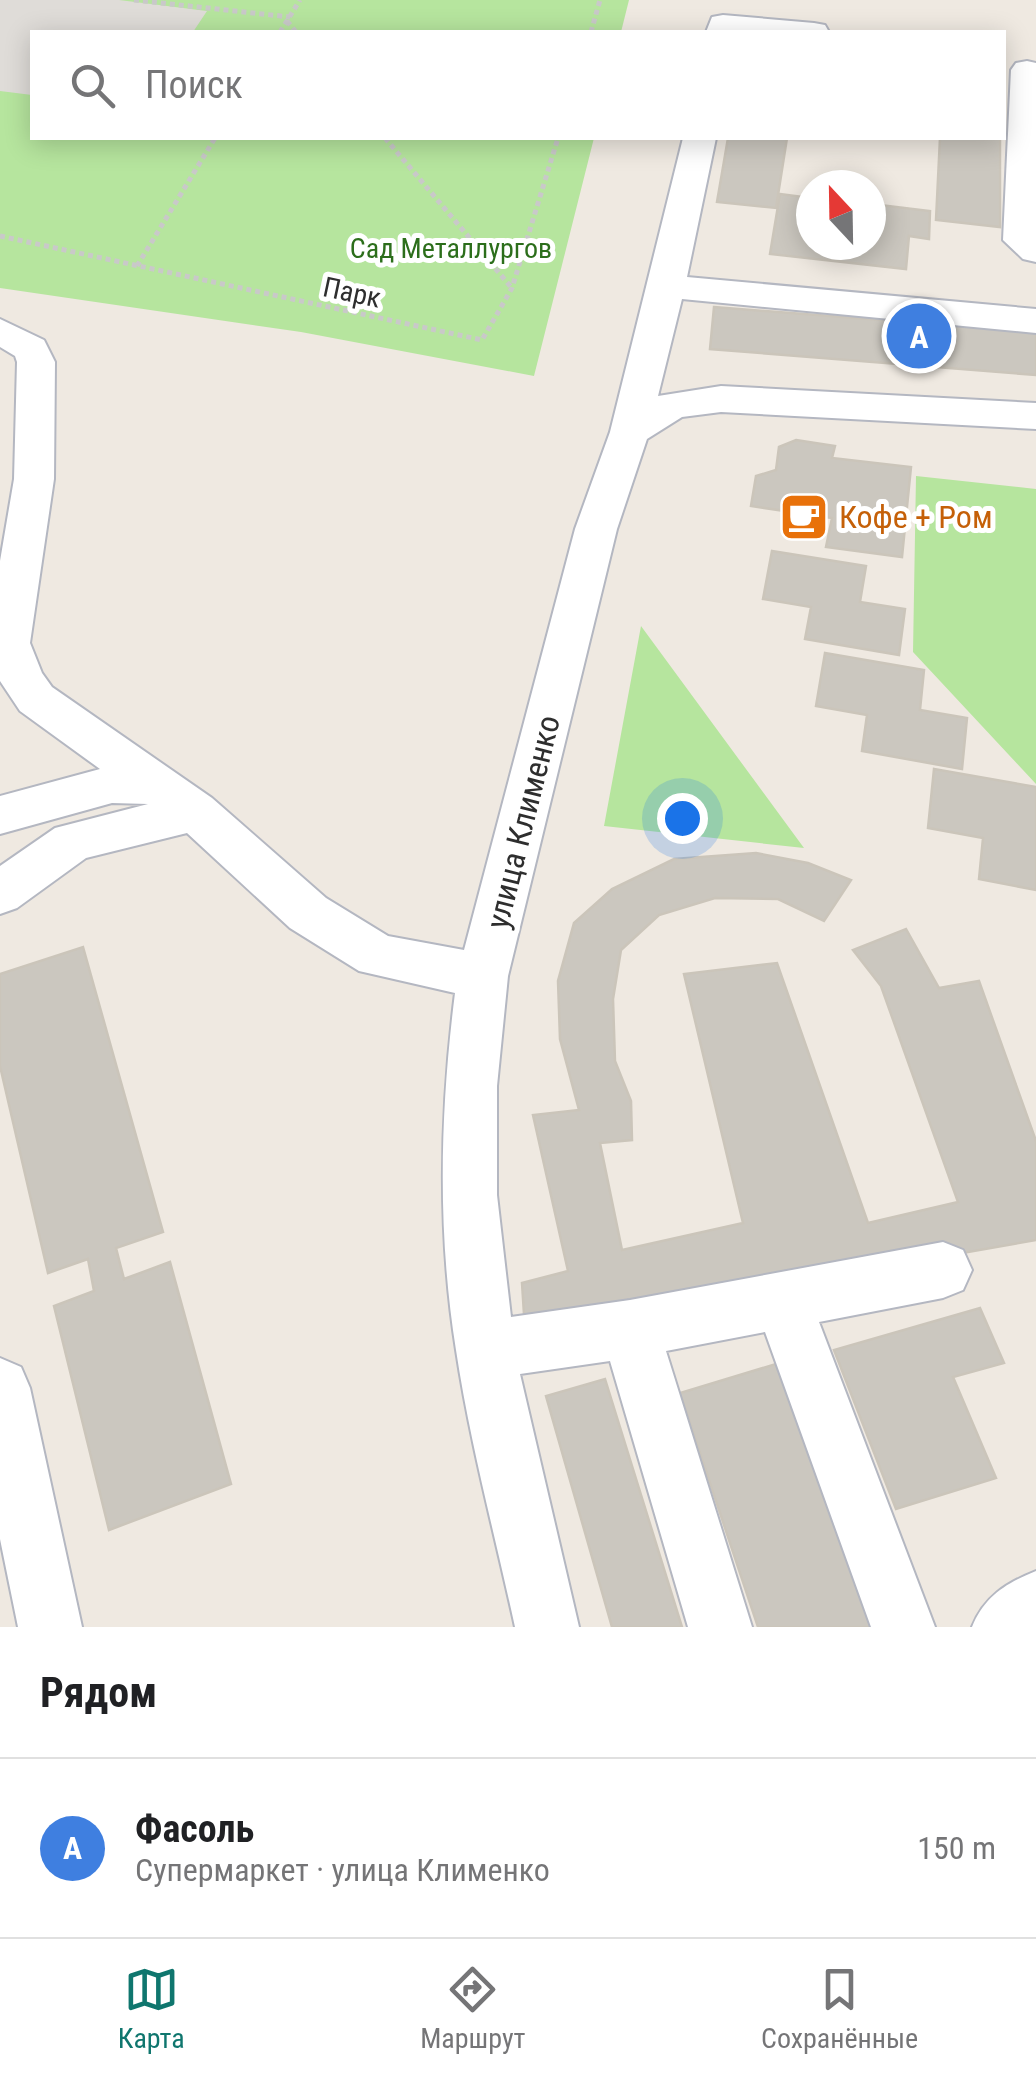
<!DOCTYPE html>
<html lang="ru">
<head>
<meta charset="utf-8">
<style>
  body { margin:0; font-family:"Roboto Condensed",sans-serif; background:#f6f6f6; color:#202124 }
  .compass { position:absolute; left:796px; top:170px; width:90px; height:90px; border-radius:50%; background:#fff; box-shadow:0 5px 25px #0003; rotate:338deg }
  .you { position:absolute; left:682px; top:818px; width:35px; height:35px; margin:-25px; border:8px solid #fff; border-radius:50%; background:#1a73e8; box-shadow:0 0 0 15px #1a73e833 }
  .badge { display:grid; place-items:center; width:65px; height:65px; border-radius:50%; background:#0f766e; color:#fff; font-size:32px; font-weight:700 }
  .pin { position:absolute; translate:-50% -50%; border:5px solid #fff; box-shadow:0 2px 10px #0006 }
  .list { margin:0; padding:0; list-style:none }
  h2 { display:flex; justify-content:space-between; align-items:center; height:130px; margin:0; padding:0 40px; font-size:42px }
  h2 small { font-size:32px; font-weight:400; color:#757577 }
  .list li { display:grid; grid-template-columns:65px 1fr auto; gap:30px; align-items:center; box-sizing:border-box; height:180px; padding:0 40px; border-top:2px solid #e0e0e0 }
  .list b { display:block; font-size:38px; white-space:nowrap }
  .list p { margin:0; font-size:32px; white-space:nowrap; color:#757577 }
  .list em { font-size:32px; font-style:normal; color:#757577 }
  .icon { flex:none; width:55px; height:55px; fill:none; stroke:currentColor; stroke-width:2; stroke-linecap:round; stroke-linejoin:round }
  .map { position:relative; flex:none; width:1036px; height:1627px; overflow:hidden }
  .search { position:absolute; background:#fff; box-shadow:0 5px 25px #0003; left:30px; right:30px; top:30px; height:110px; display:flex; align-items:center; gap:25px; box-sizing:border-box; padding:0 35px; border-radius:0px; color:#757577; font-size:38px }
  .sheet { height:310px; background:#fff }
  nav { display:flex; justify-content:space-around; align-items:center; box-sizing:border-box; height:140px; border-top:2px solid #e0e0e0; background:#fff; font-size:28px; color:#757577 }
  nav a { display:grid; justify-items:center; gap:5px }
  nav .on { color:#0f766e }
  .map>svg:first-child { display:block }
  .green { fill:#b6e59e }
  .plaza { fill:#dfdcd8 }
  .building { fill:#cbc7bf; stroke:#cbc5ba; stroke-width:2.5 }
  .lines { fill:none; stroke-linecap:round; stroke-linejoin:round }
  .minor-casing { stroke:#b4b7c1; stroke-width:4 }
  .path { stroke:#c9c9c9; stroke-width:5; stroke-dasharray:5 4; stroke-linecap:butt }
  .minor { fill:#fff; fill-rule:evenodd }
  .labels { text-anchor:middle; stroke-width:10; stroke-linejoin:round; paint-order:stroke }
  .far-park-label { font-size:28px; fill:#2c6e1b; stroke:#fff }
  .far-street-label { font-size:28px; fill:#2e2e2e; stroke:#fff }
  .food-label { font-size:32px; fill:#c56008; stroke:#fff; text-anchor:start }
  .street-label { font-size:32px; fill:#2e2e2e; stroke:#fff }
</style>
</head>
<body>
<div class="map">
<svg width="1036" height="1627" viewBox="0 0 1036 1627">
  <rect width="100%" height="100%" fill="#efe9e1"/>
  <path class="green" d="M0 0H629L621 32H32V138H594L534 376 301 332 0 288Z
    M916 476 1036 489V784L913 652Z
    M641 626 804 848 604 826Z"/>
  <path class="plaza" d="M0 0H119L207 11 193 32H32V95L0 91Z"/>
  <path class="building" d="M728 138H787L776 208 717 202Z
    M940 138H1000V227L936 220Z
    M780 194 811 198V245H871V204L930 211 929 239 909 236 906 269 770 254Z
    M714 307 1036 332V375L710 349Z
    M796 440 835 446 832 458 911 467 902 557 826 547 832 518 751 506 756 476 776 470 779 447Z
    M772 551 866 566 860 602 905 609 899 655 805 639 811 607 763 599Z
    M825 653 924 670 920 710 967 718 962 769 862 751 867 715 816 706Z
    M934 769 1036 787V890L979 879 983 838 928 828Z
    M756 853 808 863 851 880 824 921 778 899 715 898 659 915 621 950 613 999 615 1061 631 1101 632 1140 600 1143 622 1250 743 1223 684 974 777 963 868 1223 958 1202 881 986 853 950 906 929 939 988 979 981 1036 1141V1240L525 1330 522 1283 568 1271 533 1115 579 1110 560 1039 558 981 574 923 612 889 674 859Z
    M83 947 163 1232 116 1248 124 1279 170 1262 231 1484 109 1530 54 1306 94 1291 88 1259 48 1273 0 1066V974Z
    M980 1308 1004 1363 953 1377 996 1478 896 1509 834 1350Z
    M776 1364 873 1627H758L680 1393Z
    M605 1379 682 1627H612L546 1396Z"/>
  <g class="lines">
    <g class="minor-casing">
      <path id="minor" d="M723 15 814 23 825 25 829 32H706L712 17Z
        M1027 61 1036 63V262L1023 259 1003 240 1011 70 1016 63Z
        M683 138H716L687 277 1036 309V333L682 299 658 396 721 386 1036 403V429L721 412 682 417 647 439 617 529 508 976 497 1086V1195L511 1317 630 1300 943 1242 963 1250 972 1270 963 1290 943 1298 819 1322 935 1627H871L765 1332 666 1351 752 1627H688L610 1361 520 1374 579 1627H515C495 1535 470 1443 456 1350 437 1231 440 1112 455 993L359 971 290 928 187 833 86 858 17 908 0 914V866L55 828 148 804 112 803 0 834V796L100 769 20 711 0 681V561L14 479 17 362 15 356 0 347V319L44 340 55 362 54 479 30 643 42 673 52 687 212 798 326 898 388 936 464 950 575 529 610 432Z
        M0 1358 21 1367 30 1388 82 1627H18L0 1539Z
        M1036 1571V1627H972C984 1597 1006 1583 1036 1571Z"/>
    </g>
    <path class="path" d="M134 0 290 17
      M287 21 296 32
      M280 32 300 0
      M591 32 600 0
      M385 138 511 287
      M0 236 482 340 512 288 558 138
      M137 266 215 138"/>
    <use href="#minor" class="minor"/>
  </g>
  <defs>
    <g id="cafe-square" transform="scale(2.5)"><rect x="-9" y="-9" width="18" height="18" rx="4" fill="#e8710a" stroke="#fff"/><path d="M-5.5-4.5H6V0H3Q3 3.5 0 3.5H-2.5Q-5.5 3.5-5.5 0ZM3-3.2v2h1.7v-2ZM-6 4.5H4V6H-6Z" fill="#fff"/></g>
  </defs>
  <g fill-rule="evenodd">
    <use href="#cafe-square" x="804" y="517"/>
  </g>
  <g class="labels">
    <g class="far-park-label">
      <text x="451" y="258">Сад Металлургов</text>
    </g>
    <g class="far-street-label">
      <text transform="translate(352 292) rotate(12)" y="10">Парк</text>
    </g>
    <g class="food-label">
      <text x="839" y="528">Кофе + Ром</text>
    </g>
    <g class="street-label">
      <text transform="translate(523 822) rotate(-76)" y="11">улица Клименко</text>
    </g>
  </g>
</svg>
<svg class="compass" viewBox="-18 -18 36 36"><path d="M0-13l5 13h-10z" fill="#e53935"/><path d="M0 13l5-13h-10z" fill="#757577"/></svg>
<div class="you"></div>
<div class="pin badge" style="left:919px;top:336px;background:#3f7fe0">A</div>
<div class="search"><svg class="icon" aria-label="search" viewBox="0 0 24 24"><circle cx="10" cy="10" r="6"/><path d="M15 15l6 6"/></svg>Поиск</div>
</div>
<section class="sheet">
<h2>Рядом<small></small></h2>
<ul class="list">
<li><span class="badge" style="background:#3f7fe0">A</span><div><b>Фасоль</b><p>Супермаркет · улица Клименко</p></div><em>150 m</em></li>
</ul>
</section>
<nav>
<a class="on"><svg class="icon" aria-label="map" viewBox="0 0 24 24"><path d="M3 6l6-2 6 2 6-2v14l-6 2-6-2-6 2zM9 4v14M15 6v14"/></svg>Карта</a>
<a><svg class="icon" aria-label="directions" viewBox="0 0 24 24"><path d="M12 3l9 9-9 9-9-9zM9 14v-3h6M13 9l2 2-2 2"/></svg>Маршрут</a>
<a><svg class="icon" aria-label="saved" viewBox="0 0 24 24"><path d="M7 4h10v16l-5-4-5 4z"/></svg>Сохранённые</a>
</nav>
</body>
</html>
